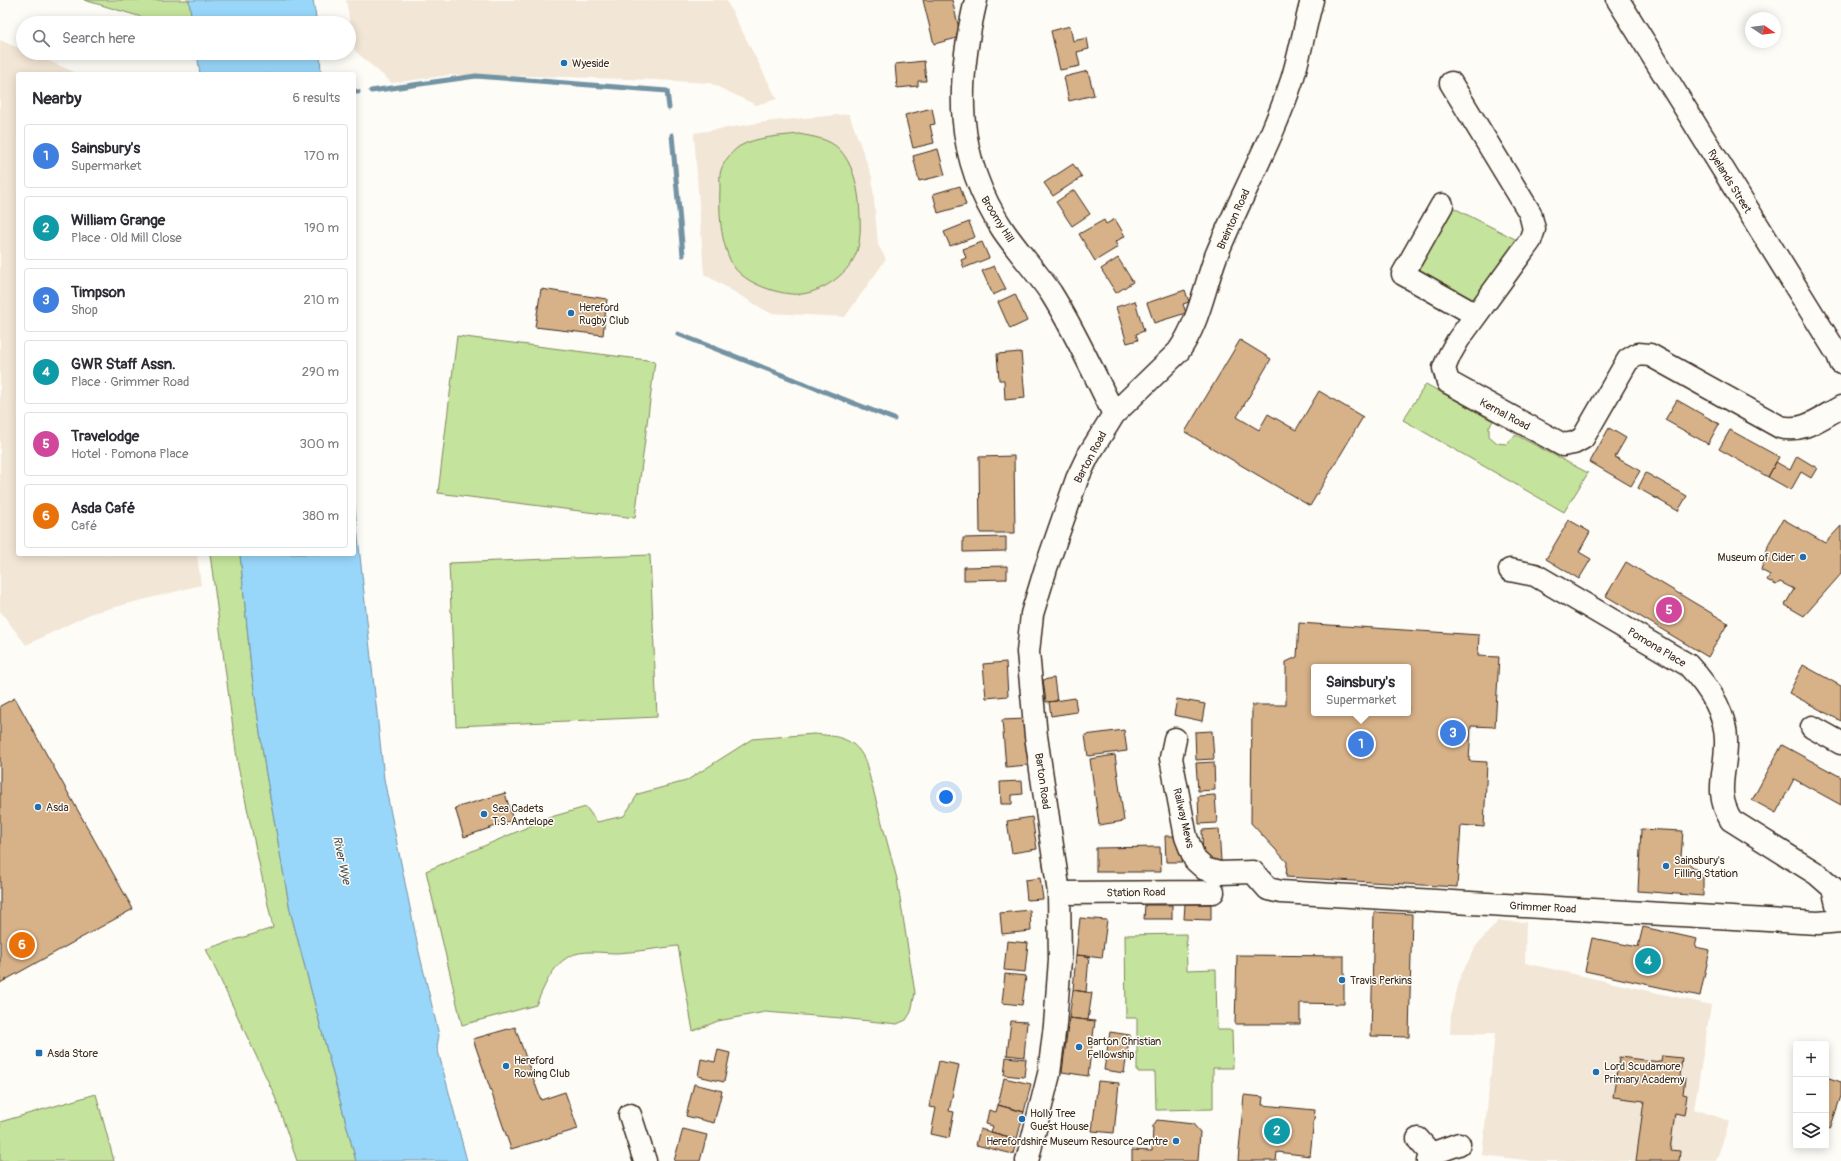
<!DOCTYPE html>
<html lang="en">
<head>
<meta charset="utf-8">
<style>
  body { margin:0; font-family:Pangolin,sans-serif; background:#f2f2f3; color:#2b2b33 }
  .controls { position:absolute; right:12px; bottom:12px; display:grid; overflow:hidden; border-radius:4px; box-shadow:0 2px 10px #0003 }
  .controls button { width:36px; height:36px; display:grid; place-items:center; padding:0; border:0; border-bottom:1px solid #e1e1e2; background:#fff; color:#2b2b33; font:20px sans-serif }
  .compass { position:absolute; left:1745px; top:12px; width:36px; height:36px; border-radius:50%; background:#fff; box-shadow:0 2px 10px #0003; rotate:103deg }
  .you { position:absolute; left:946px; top:797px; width:14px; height:14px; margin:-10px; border:3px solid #fff; border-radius:50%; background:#1a73e8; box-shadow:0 0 0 6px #1a73e833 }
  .badge { display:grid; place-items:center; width:26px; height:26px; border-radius:50%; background:#db2777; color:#fff; font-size:13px; font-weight:700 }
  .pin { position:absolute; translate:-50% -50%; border:2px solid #fff; box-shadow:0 1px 4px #0006 }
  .popup { position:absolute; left:1311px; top:664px; width:100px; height:52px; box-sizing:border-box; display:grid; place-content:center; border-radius:4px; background:#fff; filter:drop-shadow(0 1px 3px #0005); font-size:13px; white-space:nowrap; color:#7c7c81 }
  .popup b { font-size:15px; color:#2b2b33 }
  .popup::after { content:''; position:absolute; left:50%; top:100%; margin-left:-8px; border:8px solid transparent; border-top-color:#fff }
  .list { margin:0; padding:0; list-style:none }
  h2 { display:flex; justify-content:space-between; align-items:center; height:52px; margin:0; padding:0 16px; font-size:17px }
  h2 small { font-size:13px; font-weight:400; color:#7c7c81 }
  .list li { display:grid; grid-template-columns:26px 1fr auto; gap:12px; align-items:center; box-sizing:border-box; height:64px; margin:0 8px 8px; padding:0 8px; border:1px solid #e1e1e2; border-radius:4px }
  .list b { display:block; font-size:15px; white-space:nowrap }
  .list p { margin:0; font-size:13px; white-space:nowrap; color:#7c7c81 }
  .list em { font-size:13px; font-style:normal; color:#7c7c81 }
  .icon { flex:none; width:22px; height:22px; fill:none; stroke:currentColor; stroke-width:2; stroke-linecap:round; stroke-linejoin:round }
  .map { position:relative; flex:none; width:1841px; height:1161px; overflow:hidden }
  .search { position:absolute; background:#fff; box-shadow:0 2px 10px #0003; left:16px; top:16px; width:340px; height:44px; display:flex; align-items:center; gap:10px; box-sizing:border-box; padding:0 14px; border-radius:22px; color:#7c7c81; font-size:15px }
  .panel { position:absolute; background:#fff; box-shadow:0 2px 10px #0003; left:16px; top:72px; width:340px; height:484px; border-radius:4px }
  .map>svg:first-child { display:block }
  .built { fill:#f2e6d6 }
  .green { fill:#c4e39c; stroke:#80865d }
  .water { fill:#99d7fa; stroke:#7392a2 }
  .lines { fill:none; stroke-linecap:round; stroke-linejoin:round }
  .stream { stroke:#7392a2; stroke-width:5 }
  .building { fill:#d7b188; stroke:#3b2a1e; fill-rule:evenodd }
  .minor-casing { stroke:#3b2a1e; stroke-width:25 }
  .minor { stroke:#fdfcf7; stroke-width:22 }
  .poi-dot { fill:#1f6fb2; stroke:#fdfcf7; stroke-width:1.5 }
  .labels { text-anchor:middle; stroke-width:3; stroke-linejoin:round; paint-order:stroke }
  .poi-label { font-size:11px; fill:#3b2a1e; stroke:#fdfcf7; text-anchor:start }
  .street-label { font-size:11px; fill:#3b2a1e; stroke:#fdfcf7 }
  .water-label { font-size:12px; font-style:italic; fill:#525555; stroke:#fdfcf7 }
</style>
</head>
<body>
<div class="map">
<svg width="1841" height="1161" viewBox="0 0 1841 1161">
  <rect width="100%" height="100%" fill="#fdfcf7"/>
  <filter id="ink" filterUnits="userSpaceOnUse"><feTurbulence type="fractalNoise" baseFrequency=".025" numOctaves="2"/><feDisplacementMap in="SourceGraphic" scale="8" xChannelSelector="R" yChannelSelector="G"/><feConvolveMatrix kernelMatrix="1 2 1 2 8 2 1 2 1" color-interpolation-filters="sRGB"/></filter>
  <g filter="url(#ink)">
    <path class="built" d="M346 0H726L777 99 756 105 710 83 657 80 534 76 449 75 392 83 355 51Z
      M0 40 23 50V53H30L79 74H18V554H197L201 585 92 613 26 645 0 611Z
      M849 114 872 177 878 245 886 259 845 317 770 313 704 274 694 133 773 121Z
      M1498 921 1526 922 1525 963 1711 1005 1694 1109 1730 1121 1716 1161H1533L1482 1155 1495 1033 1450 1034 1451 1012 1461 975 1476 946Z"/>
    <path class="green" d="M84 0H189L193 23H146L145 18Z
      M799 134C813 137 829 138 840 150 852 163 857 183 859 201 860 217 862 235 857 251 850 273 824 291 802 294 793 295 783 293 775 291 760 287 740 278 732 264 720 240 719 214 720 188 720 182 719 175 721 170 724 161 732 151 740 146 756 137 780 136 799 134Z
      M1450 206 1519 241 1474 301 1422 275 1419 265Z
      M457 336 655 361 635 518 438 493Z
      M1426 384 1493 421 1489 427V436L1497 443 1506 444 1516 435 1588 473 1564 512 1403 420Z
      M210 554H240L251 668 265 768 290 910 356 1161H297L274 1094 206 949 273 928 238 766Z
      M650 555 657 717 456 726 449 563Z
      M814 734C838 736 857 738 866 763L897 879 915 993 911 1012 906 1020 897 1024 841 1018 765 1012 718 1021 693 1031 678 946C658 948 637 952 617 953 602 953 582 949 568 957 552 966 543 989 536 1005L462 1025 426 871 551 817 586 807 597 822 624 816 638 794 686 781 752 739Z
      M1186 934 1187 970 1216 969 1217 1030H1232L1233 1068H1213V1109L1156 1110 1155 1072H1137V1018H1126L1125 935Z
      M96 1094 114 1161H0V1122Z"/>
    <path class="water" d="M189 0H313L317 23H192Z
      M197 53H320L321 74H200Z
      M354 500 384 779 419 952 439 1035 437 1047 467 1161H356L290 910 265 768 251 668 240 554H354Z"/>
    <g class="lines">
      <path class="stream" d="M354 91 358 92
        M371 91 476 76 667 91 669 108
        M672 135 683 255
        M678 334 894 419"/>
    </g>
    <path class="building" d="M923 0H952L961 37 934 44Z
      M1070 26 1073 41 1087 38 1089 49 1077 52 1080 66 1060 70 1051 31Z
      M924 61 926 81H918V86L897 88 895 64Z
      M1088 71 1094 95 1069 101 1064 77Z
      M932 108 935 124 930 125 934 143 913 148 905 115Z
      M938 149 945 175 919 181 913 156Z
      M1073 164 1082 177 1053 196 1044 183Z
      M960 186 966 205 938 213 933 194Z
      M1074 190 1090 214 1072 226 1056 202Z
      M1115 219 1125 236 1115 242 1118 247 1095 261 1079 234 1104 220 1106 224Z
      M969 222 975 237 950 246 944 232Z
      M982 242 989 258 964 268 961 260 966 258 963 249Z
      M1118 258 1133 282 1116 293 1101 269Z
      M994 266 1006 289 993 295 982 271Z
      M541 289 607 299 603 335 535 327Z
      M1185 290 1189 302 1183 304 1186 313 1154 323 1147 303Z
      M1015 294 1027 321 1010 329 998 302Z
      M1135 301 1144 331 1136 334 1138 340 1127 343 1116 307Z
      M1240 340 1271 359 1237 417 1259 430 1268 414 1296 430 1319 391 1363 417 1310 506 1185 432Z
      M1021 352 1025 398 1005 400 1004 380H999L997 354Z
      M1677 400 1719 424 1708 444 1665 420Z
      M1609 428 1626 438 1615 457 1640 471 1631 486 1590 462Z
      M1730 430 1779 457 1768 477 1719 449Z
      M1014 456 1015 533H980L979 457Z
      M1797 456 1817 468 1811 478 1801 472 1791 490 1768 477 1776 462 1790 470Z
      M1646 473 1687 496 1678 511 1638 488Z
      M1783 519 1825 543 1841 526V574L1804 616 1785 605 1794 589 1780 582 1776 585 1767 580 1770 575 1761 570 1769 543Z
      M1569 520 1590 532 1579 552 1591 559 1579 579 1546 559Z
      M1006 537V551L963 552V538Z
      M1626 562 1728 623 1708 657 1606 596Z
      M1007 566V579L964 580V567Z
      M1299 623 1479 635 1478 656 1499 657 1495 727 1471 726 1469 761 1487 762 1484 827 1461 825 1457 887 1286 877 1287 862 1251 823 1252 705H1286V662L1297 657ZM1314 667H1408V713H1314Z
      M1006 662 1008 696 986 698 983 664Z
      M1803 665 1841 686V721L1789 693Z
      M1054 678 1057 701 1046 702 1043 680Z
      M15 698 133 909 0 983V706Z
      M1075 698 1077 712 1051 716 1049 702Z
      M1177 699 1205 704 1202 721 1174 715Z
      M1025 719 1028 765 1006 767 1002 720Z
      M1124 730 1127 751 1088 756 1085 735Z
      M1212 731 1214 759 1196 760 1195 732Z
      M1782 745 1841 777V805L1794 779 1776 813 1752 800Z
      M1115 755 1124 821 1099 825 1090 759Z
      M1214 762 1215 790 1198 791 1196 763Z
      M1022 781 1023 794 1012 795V804H1001L1000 782Z
      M505 793 513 820 464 837 455 808Z
      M1215 795 1217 823 1199 824 1198 796Z
      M1032 817 1037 849 1012 853 1007 821Z
      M1219 829 1221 861 1203 862 1202 830Z
      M1641 829 1683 831 1681 857 1703 875V896L1638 891Z
      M1165 836H1184V862H1166Z
      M1160 847 1161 872H1096V848Z
      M1040 878 1043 899 1027 900 1025 880Z
      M1185 904H1211V920L1184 919Z
      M1145 905H1172V919H1144Z
      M1030 910 1031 931 1002 934 1000 913Z
      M1374 912 1412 914 1409 1037 1371 1036Z
      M1080 918 1107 920 1102 958 1076 955Z
      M1643 927 1697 939 1695 947 1710 950 1700 996 1585 971 1592 938 1638 947Z
      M1007 941 1028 943 1025 972 1004 970Z
      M1076 955 1089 956 1086 992 1073 990Z
      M1237 955 1344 956V1004L1300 1003V1024H1235Z
      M1005 974 1026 976 1022 1005 1002 1003Z
      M1073 990 1092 993 1088 1020 1069 1018Z
      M1069 1018 1095 1021 1088 1076 1062 1072Z
      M1011 1021 1027 1022 1024 1057 1007 1055Z
      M515 1027 541 1100 565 1092 578 1129 511 1149 473 1039Z
      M1110 1032 1130 1035 1124 1073 1104 1070Z
      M718 1050 730 1053 724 1082 698 1076 701 1059 715 1062Z
      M1662 1056 1682 1058 1680 1077 1685 1078 1683 1094 1687 1095 1684 1115 1675 1113 1670 1150 1680 1151 1679 1161H1636L1644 1101 1613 1097 1619 1057 1661 1062Z
      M1006 1057 1026 1059 1024 1077 1004 1075Z
      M939 1061 959 1065 949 1111 954 1112 949 1138 931 1134 936 1108 929 1107Z
      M1826 1077 1841 1082V1096L1830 1129 1826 1127Z
      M1004 1078 1031 1084 1024 1112 998 1105Z
      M1098 1081 1119 1083 1114 1133 1092 1131Z
      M694 1084 722 1091 714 1123 686 1116Z
      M1244 1095 1263 1097 1262 1105 1315 1110 1310 1156 1277 1152 1276 1161H1238Z
      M998 1105 1024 1112 1017 1139 991 1132 993 1126 986 1124 989 1110 996 1112Z
      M1157 1120 1193 1124 1200 1132 1198 1161H1132V1150L1152 1151 1153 1126Z
      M683 1129 707 1135 700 1161H674Z
      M980 1129 1017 1139 1013 1154 976 1145Z"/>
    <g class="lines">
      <g class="minor-casing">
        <path id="minor" d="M976 0C956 84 954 156 1003 230 1018 252 1036 271 1051 293 1075 331 1094 374 1114 414
          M1618 0 1838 355 1841 363
          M1451 83 1530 213 1534 229 1530 241 1458 340 1450 354 1444 368 1448 382 1563 445 1574 443 1583 438 1628 360 1638 354 1650 355 1780 427C1804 433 1820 418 1841 407
          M1442 205 1403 274 1476 315
          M1510 570 1535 575 1688 665C1708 686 1727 713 1726 743 1726 773 1714 792 1731 820L1817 874 1833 888 1841 921
          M1812 727 1841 743
          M1175 739 1171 758 1186 837 1195 860 1205 869 1219 873 1253 872 1268 889 1281 892 1818 923 1841 921
          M1059 893 1213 892
          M630 1115 645 1161
          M1418 1139 1431 1154
          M1027 1161 1049 1074 1055 1025 1060 960 1059 893 1036 736 1028 652 1032 614 1046 568 1077 479 1088 456 1114 414 1178 352C1199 323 1204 288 1216 256 1240 197 1272 141 1292 80 1300 54 1305 26 1312 0
          M1428 1161 1431 1154 1459 1144"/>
      </g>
      <use href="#minor" class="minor"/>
    </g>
  </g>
  <g class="poi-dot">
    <circle cx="564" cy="63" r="4"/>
    <circle cx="571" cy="313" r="4"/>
    <circle cx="1803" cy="557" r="4"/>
    <circle cx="38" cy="807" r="4"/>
    <circle cx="484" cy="814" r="4"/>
    <circle cx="1666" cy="866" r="4"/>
    <circle cx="1342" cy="980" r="4"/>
    <circle cx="1079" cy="1047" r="4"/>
    <rect x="35" y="1049" width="8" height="8" rx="2"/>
    <circle cx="506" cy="1066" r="4"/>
    <circle cx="1596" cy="1072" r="4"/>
    <circle cx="1022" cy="1119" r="4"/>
    <circle cx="1176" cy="1141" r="4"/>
  </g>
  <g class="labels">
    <g class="poi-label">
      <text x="572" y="67">Wyeside</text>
      <text x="579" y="311">Hereford<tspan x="579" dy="13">Rugby Club</tspan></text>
      <text x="1795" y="561" text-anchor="end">Museum of Cider</text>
      <text x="46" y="811">Asda</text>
      <text x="492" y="812">Sea Cadets<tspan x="492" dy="13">T.S. Antelope</tspan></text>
      <text x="1674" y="864">Sainsbury's<tspan x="1674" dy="13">Filling Station</tspan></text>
      <text x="1350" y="984">Travis Perkins</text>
      <text x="1087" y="1045">Barton Christian<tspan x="1087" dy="13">Fellowship</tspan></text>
      <text x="47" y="1057">Asda Store</text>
      <text x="514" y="1064">Hereford<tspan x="514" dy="13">Rowing Club</tspan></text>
      <text x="1604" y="1070">Lord Scudamore<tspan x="1604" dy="13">Primary Academy</tspan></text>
      <text x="1030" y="1117">Holly Tree<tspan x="1030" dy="13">Guest House</tspan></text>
      <text x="1168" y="1145" text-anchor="end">Herefordshire Museum Resource Centre</text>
    </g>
    <g class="street-label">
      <text transform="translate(1730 181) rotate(58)" y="4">Ryelands Street</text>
      <text transform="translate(998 219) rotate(58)" y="4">Broomy Hill</text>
      <text transform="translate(1233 219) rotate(-66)" y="4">Breinton Road</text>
      <text transform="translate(1505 414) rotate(28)" y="4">Kernal Road</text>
      <text transform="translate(1090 457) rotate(-62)" y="4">Barton Road</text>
      <text transform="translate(1657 647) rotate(31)" y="4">Pomona Place</text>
      <text transform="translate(1043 781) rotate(82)" y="4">Barton Road</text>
      <text transform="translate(1184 818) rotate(77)" y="4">Railway Mews</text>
      <text transform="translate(1136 892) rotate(-1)" y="4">Station Road</text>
      <text transform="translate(1543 907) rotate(3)" y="4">Grimmer Road</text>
    </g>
    <g class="water-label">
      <text transform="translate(342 860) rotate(78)" y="4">River Wye</text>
    </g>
  </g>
</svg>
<div class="controls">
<button>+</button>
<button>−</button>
<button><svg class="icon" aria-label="layers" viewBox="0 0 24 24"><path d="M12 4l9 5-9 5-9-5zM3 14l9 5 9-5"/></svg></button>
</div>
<svg class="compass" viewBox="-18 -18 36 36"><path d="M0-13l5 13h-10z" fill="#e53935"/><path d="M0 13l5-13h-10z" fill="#7c7c81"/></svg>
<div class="you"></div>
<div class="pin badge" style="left:1361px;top:744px;background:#3f7fe0">1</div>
<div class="popup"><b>Sainsbury's</b>Supermarket</div>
<div class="pin badge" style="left:1277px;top:1131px;background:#0f9aa8">2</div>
<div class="pin badge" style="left:1453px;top:733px;background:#3f7fe0">3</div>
<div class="pin badge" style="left:1648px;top:961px;background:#0f9aa8">4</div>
<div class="pin badge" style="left:1669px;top:610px;background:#d1479c">5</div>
<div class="pin badge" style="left:22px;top:945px;background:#e8710a">6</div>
<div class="search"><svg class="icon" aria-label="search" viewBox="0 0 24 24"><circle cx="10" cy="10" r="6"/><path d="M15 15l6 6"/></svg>Search here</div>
<section class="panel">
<h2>Nearby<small>6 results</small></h2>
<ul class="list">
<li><span class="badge" style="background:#3f7fe0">1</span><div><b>Sainsbury's</b><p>Supermarket</p></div><em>170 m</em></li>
<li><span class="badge" style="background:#0f9aa8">2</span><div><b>William Grange</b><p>Place · Old Mill Close</p></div><em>190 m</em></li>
<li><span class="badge" style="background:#3f7fe0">3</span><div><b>Timpson</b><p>Shop</p></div><em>210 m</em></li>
<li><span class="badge" style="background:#0f9aa8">4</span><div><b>GWR Staff Assn.</b><p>Place · Grimmer Road</p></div><em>290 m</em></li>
<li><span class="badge" style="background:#d1479c">5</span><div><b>Travelodge</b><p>Hotel · Pomona Place</p></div><em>300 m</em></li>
<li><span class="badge" style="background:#e8710a">6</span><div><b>Asda Café</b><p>Café</p></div><em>380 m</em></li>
</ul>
</section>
</div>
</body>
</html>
